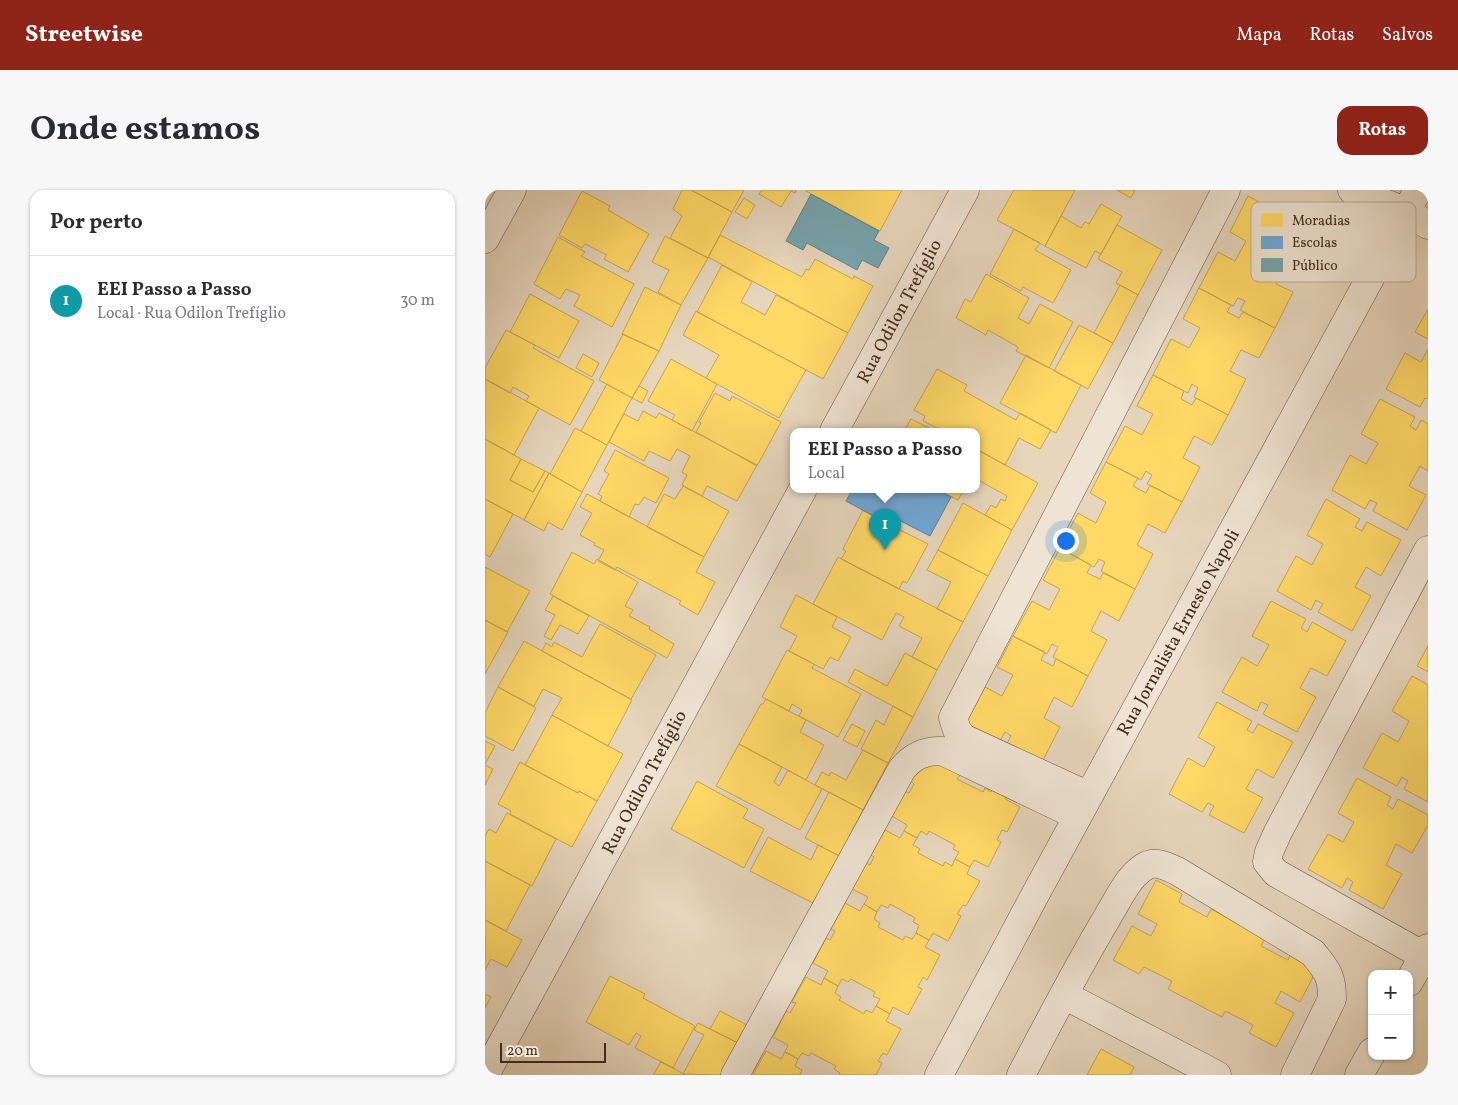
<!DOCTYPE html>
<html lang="pt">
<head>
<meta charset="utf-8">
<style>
  body { margin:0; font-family:Vollkorn,serif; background:#f7f7f7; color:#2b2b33 }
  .controls { position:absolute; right:15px; bottom:15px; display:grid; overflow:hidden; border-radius:10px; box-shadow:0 1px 4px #0004 }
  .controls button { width:45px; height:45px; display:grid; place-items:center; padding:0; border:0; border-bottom:1px solid #e1e1e2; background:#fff; color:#2b2b33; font:25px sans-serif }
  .scale { position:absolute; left:15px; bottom:12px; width:106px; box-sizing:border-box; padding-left:5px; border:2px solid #422c1d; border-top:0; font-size:14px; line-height:18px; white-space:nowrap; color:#422c1d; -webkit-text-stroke:4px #efe4d3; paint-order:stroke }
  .you { position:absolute; left:580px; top:350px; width:18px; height:18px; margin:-12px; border:4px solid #fff; border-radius:50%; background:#1a73e8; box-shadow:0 0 0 8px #1a73e833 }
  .badge { display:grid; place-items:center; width:32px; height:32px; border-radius:50%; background:#8f2418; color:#fff; font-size:16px; font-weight:700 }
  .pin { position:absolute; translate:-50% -41px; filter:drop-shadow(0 1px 2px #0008) }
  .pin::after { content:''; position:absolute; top:26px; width:18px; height:15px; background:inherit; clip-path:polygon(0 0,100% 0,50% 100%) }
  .popup { position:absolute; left:305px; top:238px; width:190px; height:65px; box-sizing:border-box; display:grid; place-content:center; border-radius:10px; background:#fff; filter:drop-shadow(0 1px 4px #0005); font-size:16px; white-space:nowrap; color:#7c7c81 }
  .popup b { font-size:19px; color:#2b2b33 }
  .popup::after { content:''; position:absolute; left:50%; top:100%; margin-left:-10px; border:10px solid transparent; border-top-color:#fff }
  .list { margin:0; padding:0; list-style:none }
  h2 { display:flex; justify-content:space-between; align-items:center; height:65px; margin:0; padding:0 20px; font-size:21px }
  h2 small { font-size:16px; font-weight:400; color:#7c7c81 }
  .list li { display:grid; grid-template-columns:32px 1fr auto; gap:15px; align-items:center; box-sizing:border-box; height:90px; padding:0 20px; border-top:1px solid #e1e1e2 }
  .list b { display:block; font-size:19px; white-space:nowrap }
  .list p { margin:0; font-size:16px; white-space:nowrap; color:#7c7c81 }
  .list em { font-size:16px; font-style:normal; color:#7c7c81 }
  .map { position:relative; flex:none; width:943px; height:885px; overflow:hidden; border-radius:15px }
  header { display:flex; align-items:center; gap:30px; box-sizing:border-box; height:70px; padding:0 25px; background:#8f2418; color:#fff }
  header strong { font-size:24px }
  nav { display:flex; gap:28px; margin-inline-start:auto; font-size:18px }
  .intro { display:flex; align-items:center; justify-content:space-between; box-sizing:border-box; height:120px; padding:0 30px }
  h1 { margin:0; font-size:35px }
  .button { padding:12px 22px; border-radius:15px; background:#8f2418; color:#fff; font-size:18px; font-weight:700 }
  main { display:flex; gap:30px; padding:0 30px }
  aside { flex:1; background:#fff; border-radius:15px; box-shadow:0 1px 4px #0004 }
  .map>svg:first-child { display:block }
  .homes { fill:#ffd966; stroke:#c6a550 }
  .schools { fill:#6fa8dc; stroke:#6283a3 }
  .public { fill:#76a5af; stroke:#668183 }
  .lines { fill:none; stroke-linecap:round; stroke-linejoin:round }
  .minor-casing { stroke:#6b5645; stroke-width:29 }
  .minor { stroke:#efe4d3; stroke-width:28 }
  .labels { text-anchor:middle; stroke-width:5; stroke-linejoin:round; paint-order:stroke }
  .street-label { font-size:18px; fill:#422c1d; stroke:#efe4d3 }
  .key { fill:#efe4d3; stroke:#bbad9c; stroke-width:1 }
  .key-label { font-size:14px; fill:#422c1d }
</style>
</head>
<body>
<header>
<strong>Streetwise</strong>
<nav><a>Mapa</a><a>Rotas</a><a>Salvos</a></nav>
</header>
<div class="intro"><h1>Onde estamos</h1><a class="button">Rotas</a></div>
<main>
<aside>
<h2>Por perto<small></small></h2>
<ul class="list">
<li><span class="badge" style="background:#0f9aa8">1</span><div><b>EEI Passo a Passo</b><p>Local · Rua Odilon Trefíglio</p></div><em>30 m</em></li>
</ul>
</aside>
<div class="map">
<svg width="943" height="885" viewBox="0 0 943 885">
  <rect width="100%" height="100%" fill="#e7d6bc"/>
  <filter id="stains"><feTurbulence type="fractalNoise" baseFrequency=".004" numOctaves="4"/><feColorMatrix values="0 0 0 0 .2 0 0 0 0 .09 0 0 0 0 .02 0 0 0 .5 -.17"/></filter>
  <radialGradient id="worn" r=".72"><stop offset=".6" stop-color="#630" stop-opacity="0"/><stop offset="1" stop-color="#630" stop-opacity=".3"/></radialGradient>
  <path class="homes" d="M197 0H206L247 22 223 68 185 48 197 26 188 19Z
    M206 0H259L247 22Z
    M277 0H311L310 3 306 1 296 17 274 4Z
    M321 0H417L395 41 326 4 321 1Z
    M529 0H590L560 56 512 30Z
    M632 0H650L646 8Z
    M97 1 125 16 123 20 164 44 143 82 119 69 122 65 100 54 97 58 74 45Z
    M763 6 798 25 793 35 799 38 804 29 838 46 819 81 802 73 791 94 808 102 790 138 755 120 760 111 753 108 748 116 714 98 733 62 750 71 761 51 745 42Z
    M259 8 270 15 262 29 250 22Z
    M616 14 637 26 616 64 610 61 601 78 560 56 576 26 596 38 600 32 604 34Z
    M632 35 677 60 653 105 631 93 637 82 613 69Z
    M529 39 555 53 550 60 586 80 568 113 538 97 536 101 505 84Z
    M235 45 317 87 321 79 324 80 330 69 368 89 369 86 388 96 363 143 223 67Z
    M180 46 223 68 196 115 173 102 184 80 167 72Z
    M73 47 100 62 96 66 149 94 127 137 89 116 95 105 81 99 75 109 49 94Z
    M237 75 267 92 256 112 280 125 291 105 363 143 338 189 212 122Z
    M501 84 544 108 533 128 544 134 555 114 588 132 564 178 531 161 533 157 503 140 501 145 471 128 480 109 486 112Z
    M635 95 653 105 628 153 609 143Z
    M160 97 196 115 174 161 137 144Z
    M714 98 746 115 742 122 754 128 758 122 790 138 774 168 756 160 745 181 761 189 743 225 709 207 713 198 707 194 703 203 668 185 686 149 704 158 715 138 698 129Z
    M45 104 94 131 74 168 25 142Z
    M943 119V149L930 142Z
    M211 121 321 180 294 228 221 188 234 165 198 145Z
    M594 135 628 153 603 199 569 181Z
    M21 140 50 155 48 158 109 191 85 235 41 211 44 206 28 197 25 203 0 189V178Z
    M138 144 174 161 147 208 114 190Z
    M943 159V209L940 208 935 217 901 199 920 163 936 172Z
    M98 164 114 173 107 187 91 178Z
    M541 165 596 195 571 243 515 213Z
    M186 169 232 194 207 241 187 230 190 225 163 211Z
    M452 179 482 195 479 201 531 230 535 223 566 240 555 259 534 248 520 275 491 259V241H458L438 231 440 226 429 220Z
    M668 185 699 201 696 209 707 215 711 208 743 225 727 255 709 246 698 268 715 277 697 312 662 294 667 285 661 281 656 290 621 272 640 236 657 245 668 224 652 216Z
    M0 189 54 218 29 265 0 249Z
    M122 194 147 208 122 255 96 241Z
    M154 196 163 201 157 213 147 208Z
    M230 203 245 211 247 206 296 232 272 276 211 242 216 233 214 232Z
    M895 209 930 227 925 236 931 240 936 230 943 234V281L935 276 924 296 941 305 922 340 888 321 892 313 885 310 880 319 847 300 865 265 881 274 893 253 876 244Z
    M158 221 171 228 174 223 272 275 252 311 222 296 217 306 197 295 202 285 197 282 205 266 192 259 185 271 164 261 159 271 124 252 139 224 153 231Z
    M426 229 450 241H419Z
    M90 238 122 255 97 302 65 284Z
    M0 249 36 269 25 290 48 302 60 281 64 283 39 330 0 309Z
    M130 260 184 288 171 313 159 307 154 315 150 314 144 327 115 311 117 306 113 304 124 284 119 281Z
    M495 261 553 293 527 340 500 325 506 315 511 318 516 309 520 311 522 306 491 289V270Z
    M36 269 60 281 48 302 25 290Z
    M621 272 653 288 648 296 661 303 665 295 697 312 680 343 663 334 652 355 668 364 650 399 616 381 620 372 614 369 609 377 575 358 593 323 611 333 621 312 605 303Z
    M64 283 97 302 77 340 63 332 59 341 39 330Z
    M198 296 244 321 219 367 162 337 179 304 190 309Z
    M451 299H479L473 310Z
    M102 304 219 367 211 382 230 392 213 425 194 414 196 411 132 377 130 380 113 371 119 360 109 355 110 353 95 345 107 323 95 317Z
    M0 309 28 324 5 367 0 364Z
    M841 309 875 329 870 337 877 341 882 332 916 350 896 386 881 377 870 397 886 406 867 441 833 422 838 414 831 410 826 420 792 401 811 366 827 375 838 354 822 345Z
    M478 313 527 340 503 386 453 360Z
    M378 320 397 330 392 339 406 346 411 338 443 354 422 393 418 391 414 399 356 369 361 361 358 359Z
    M575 358 606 375 602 383 615 389 618 383 650 399 634 431 616 421 606 441 622 450 603 486 568 467 573 457 567 454 562 464 528 446 547 411 564 420 575 399 558 390Z
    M453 360 503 386 478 432 452 419 466 392 442 380Z
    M87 362 109 374 112 369 153 392 140 416 148 420 144 426 165 437 164 439 189 454 182 468 65 404Z
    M353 367 478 432 452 480 427 467 437 448 414 436 419 427 411 423 397 450 328 414Z
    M0 377 45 401 22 442 0 430Z
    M311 405 352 427 347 437 366 447 353 471 345 467 338 479 304 461 312 446 295 437Z
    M68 406 104 426 93 444 75 435 66 450 59 446 70 425 60 420Z
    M786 411 821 429 816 438 822 442 827 432 861 451 842 486 826 478 815 498 831 507 812 542 778 524 783 515 776 512 772 521 737 502 757 467 772 476 784 455 767 446Z
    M0 430 23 442 0 484Z
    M115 434 171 465 146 509 57 461 61 453 67 457 69 452 97 467Z
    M528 446 560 462 556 470 568 476 571 469 603 486 587 517 569 507 559 528 575 537 556 574 521 555 526 546 520 542 515 551 481 533 500 497 517 506 528 485 512 477Z
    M39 451 147 510 123 556 67 525 77 508 58 499 49 516 13 497Z
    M943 456V482L932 476Z
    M302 460 329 474 327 478 376 504 353 547 314 526 317 520 307 514 304 521 277 507Z
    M420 463 452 480 428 527 363 492 370 479 402 496Z
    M927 486 943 495V612L919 599 923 591 917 587 912 596 878 578 897 543 913 552 924 531 907 521Z
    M13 497 51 518 28 561 0 546V523Z
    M281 509 321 530 315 542 339 555 321 590 254 554 276 514H278Z
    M732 512 767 531 762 540 768 543 773 534 808 552 788 588 772 579 761 599 778 608 759 643 724 625 729 616 723 613 717 622 684 604 703 568 719 577 730 557 713 547Z
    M408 516 428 527 403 573 376 559 391 530 399 535Z
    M67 525 138 564 112 611 94 601 93 603 40 575Z
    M367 534 380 541 372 557 358 550Z
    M0 551 10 556 0 574Z
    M254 554 297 577 289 592 294 596 303 580 337 599 315 640 231 596Z
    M378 560 403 573 378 620 330 595 337 582 344 586 346 582 361 590Z
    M439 566 475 585 472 589 498 602 500 598 506 602 509 596 523 603 520 609 535 617 522 642 517 640 512 650 516 652 503 677 489 670 485 677 470 669 474 662 468 659 470 655 444 641 442 645 436 641 432 648 419 641 422 635 407 626 420 601 424 603 429 594 426 591Z
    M35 572 93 603 94 601 112 611 87 657 25 624 26 621 13 614Z
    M0 575 8 579 0 595Z
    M872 588 906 607 902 615 908 619 913 609 943 625V635L927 663 911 654 901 675 917 684 898 719 864 700 868 692 862 688 857 698 823 679 843 644 858 652 869 632 853 623Z
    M212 591 263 619 258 628 279 639 259 678 186 639Z
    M344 602 378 620 354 666 320 648Z
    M22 623 71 649 47 696 0 671V646L4 639 11 643Z
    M400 640 415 648 419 641 432 648 428 655 435 659 433 663 458 676 460 672 467 676 470 669 485 677 482 684 495 691 481 716 478 715 472 724 476 726 463 751 448 743 444 750 431 743 434 735 428 732 430 728 405 714 403 718 396 715 392 722 379 714 383 707 367 699 381 673 385 675 389 667 386 665Z
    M283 647 326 670 333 655 354 666 328 713 265 681Z
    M0 671 45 695 21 741 0 730Z
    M671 690 697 704 694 712 722 727 726 719 780 748 776 756 803 770 806 763 833 777 815 812 796 801 790 813 809 823 791 857 764 843 768 835 740 821 737 827 683 799 687 791 659 777 654 784 628 770 647 736 666 746 672 734 653 724Z
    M360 713 375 721 379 714 392 722 389 729 395 733 393 737 418 750 420 746 427 749 431 743 444 750 440 757 455 765 442 790 438 787 433 797 437 799 423 825 408 817 405 824 391 816 395 809 388 806 390 802 366 789 363 792 357 789 353 796 339 788 343 781 328 773 341 748 345 750 350 741 346 739Z
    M0 730 37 750 22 777 6 769 0 780Z
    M125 786 160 804 158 808 210 836 188 878 150 858 156 846 151 843 144 855 101 832Z
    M321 787 336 795 339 788 353 796 350 803 356 807 354 810 379 824 381 820 387 823 391 816 405 824 401 831 416 839 402 865 398 863 393 871 397 873 391 885H354L355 883 349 879 351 876 326 863 324 866 317 863 313 869 300 862 303 855 288 847 301 821 305 823 311 813 307 812Z
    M0 804 6 807 0 818Z
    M235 821 262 835 253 853 225 839Z
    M213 833 253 853 235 885 198 884 219 845 209 840Z
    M616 859 649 877 645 885H602Z
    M281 861 296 869 300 862 313 869 310 876 317 880 315 884 316 885H268Z
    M176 872 188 878 200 885H168Z"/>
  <path class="schools" d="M368 299H451L466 307 445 346 396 321 392 328 361 311Z"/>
  <path class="public" d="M326 4 394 41 389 50 404 58 393 78 377 70 372 80 322 53 318 60 301 51Z"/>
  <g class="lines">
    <g class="minor-casing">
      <path id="minor" d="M867 0 922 22 943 35
        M0 49 27 0
        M349 241 480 0
        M604 606 478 548 472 540 468 528 741 0
        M939 766 791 683 782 672 784 662 793 642 943 360
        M924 792 943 758
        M579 805 732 885
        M0 885 318 299
        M250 885 417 579C428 566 440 560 457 561L593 626
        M454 885 550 705 933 0
        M536 885C564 832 592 778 623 726 633 710 642 688 659 677 670 670 681 676 692 681L828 763C842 781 847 785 847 809L810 885
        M874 885 887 862"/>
    </g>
    <use href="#minor" class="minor"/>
  </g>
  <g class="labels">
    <g class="street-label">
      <text transform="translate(414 121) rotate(-62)" y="6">Rua Odilon Trefíglio</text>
      <text transform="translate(693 442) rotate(-61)" y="6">Rua Jornalista Ernesto Napoli</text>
      <text transform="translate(159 592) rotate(-62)" y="6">Rua Odilon Trefíglio</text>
    </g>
  </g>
  <rect x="766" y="12" width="165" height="80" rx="8" class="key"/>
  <rect x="776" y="23" width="22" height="14" fill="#ffd966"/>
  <rect x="776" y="46" width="22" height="13" fill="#6fa8dc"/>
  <rect x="776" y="68" width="22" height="14" fill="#76a5af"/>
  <g class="key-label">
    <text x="807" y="35">Moradias</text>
    <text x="807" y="57">Escolas</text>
    <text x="807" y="80">Público</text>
  </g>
  <rect width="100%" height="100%" filter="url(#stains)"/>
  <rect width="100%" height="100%" fill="url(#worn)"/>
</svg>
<div class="controls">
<button>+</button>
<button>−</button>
</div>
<div class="scale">20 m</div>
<div class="you"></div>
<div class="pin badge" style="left:400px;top:360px;background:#0f9aa8">1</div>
<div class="popup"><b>EEI Passo a Passo</b>Local</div>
</div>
</main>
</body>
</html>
